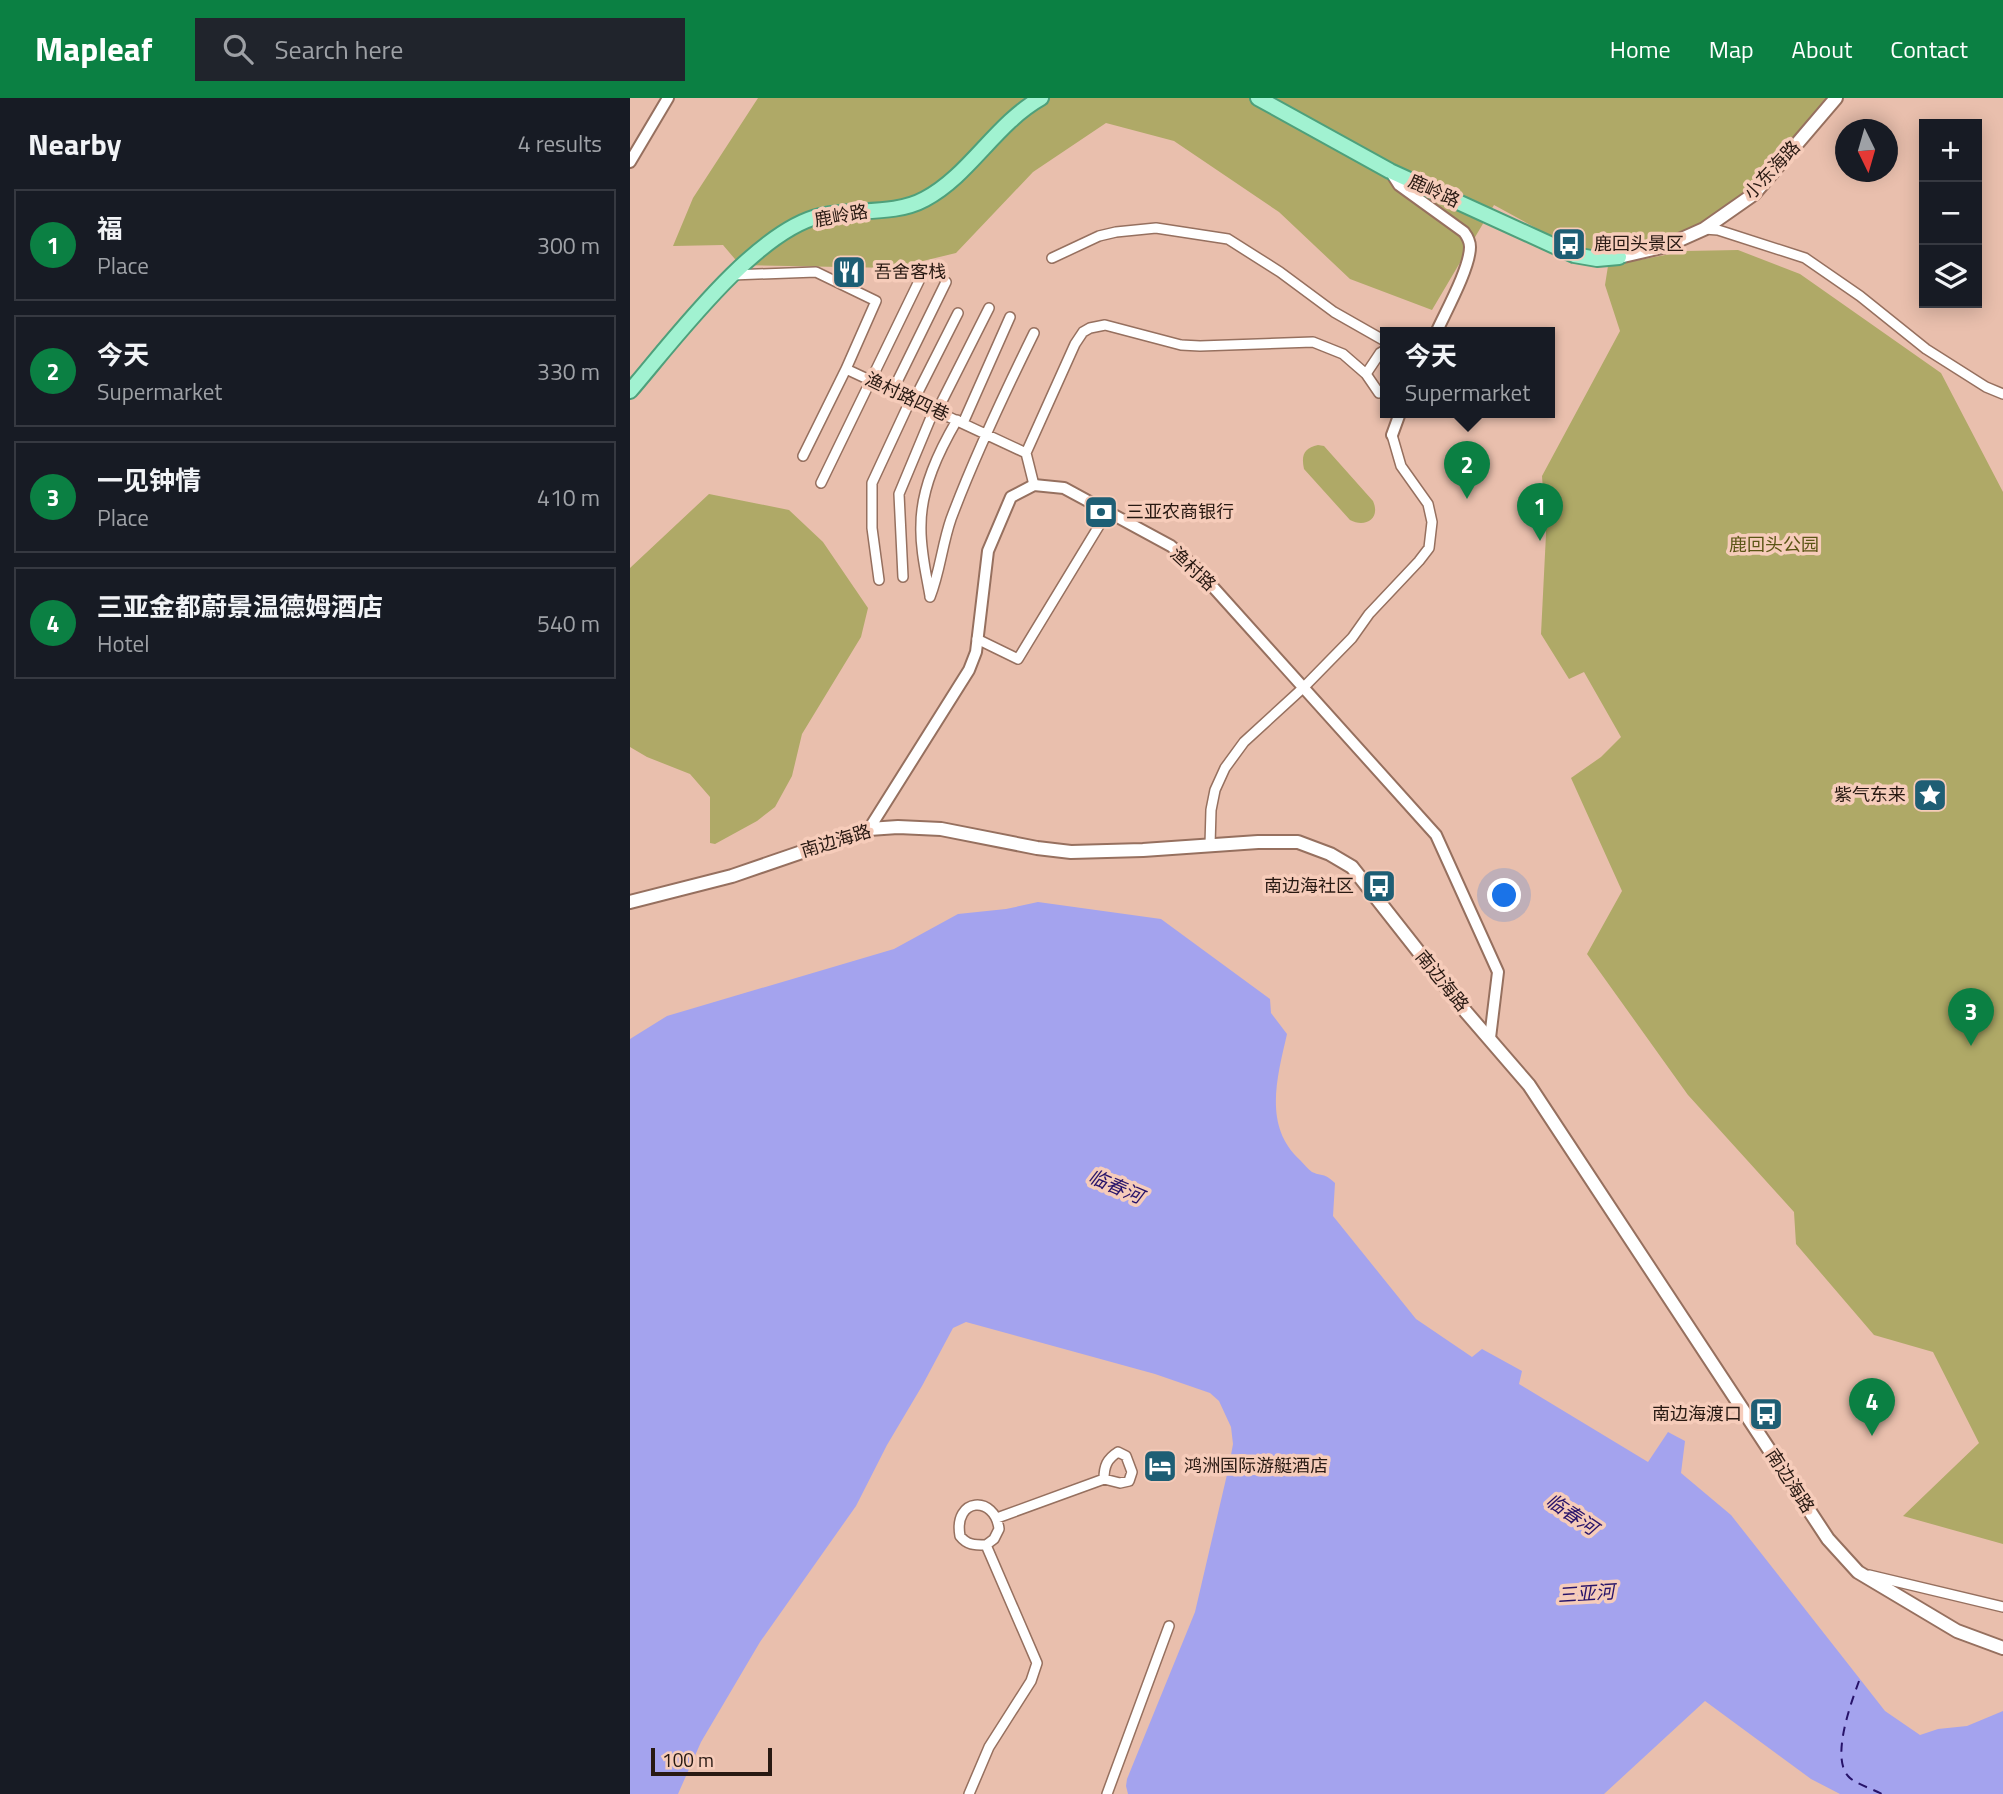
<!DOCTYPE html>
<html lang="en">
<head>
<meta charset="utf-8">
<style>
  body { margin:0; font-family:"Titillium Web","Noto Sans SC",sans-serif; background:#20242c; color:#f1f3f6 }
  .controls { position:absolute; right:21px; top:21px; display:grid; overflow:hidden; border-radius:0px; box-shadow:0 4px 18px #0003 }
  .controls button { width:63px; height:63px; display:grid; place-items:center; padding:0; border:0; border-bottom:2px solid #363941; background:#171b24; color:#f1f3f6; font:35px sans-serif }
  .compass { position:absolute; left:1205px; top:21px; width:63px; height:63px; border-radius:50%; background:#171b24; box-shadow:0 4px 18px #0003; rotate:175deg }
  .scale { position:absolute; left:21px; bottom:18px; width:121px; box-sizing:border-box; padding-left:7px; border:4px solid #281912; border-top:0; font-size:19px; line-height:24px; white-space:nowrap; color:#281912; -webkit-text-stroke:5px #f6ccba; paint-order:stroke }
  .you { position:absolute; left:875px; top:798px; width:24px; height:24px; margin:-18px; border:5px solid #fff; border-radius:50%; background:#1a73e8; box-shadow:0 0 0 10px #1a73e833 }
  .badge { display:grid; place-items:center; width:46px; height:46px; border-radius:50%; background:#0b8043; color:#fff; font-size:23px; font-weight:700 }
  .pin { position:absolute; translate:-50% -58px; filter:drop-shadow(0 2px 4px #0008) }
  .pin::after { content:''; position:absolute; top:37px; width:24px; height:21px; background:inherit; clip-path:polygon(0 0,100% 0,50% 100%) }
  .popup { position:absolute; left:750px; top:229px; width:175px; height:91px; box-sizing:border-box; display:grid; place-content:center; border-radius:0px; background:#171b24; filter:drop-shadow(0 2px 5px #0005); font-size:23px; white-space:nowrap; color:#9ea1a6 }
  .popup b { font-size:26px; color:#f1f3f6 }
  .popup::after { content:''; position:absolute; left:50%; top:100%; margin-left:-14px; border:14px solid transparent; border-top-color:#171b24 }
  .list { margin:0; padding:0; list-style:none }
  h2 { display:flex; justify-content:space-between; align-items:center; height:91px; margin:0; padding:0 28px; font-size:30px }
  h2 small { font-size:23px; font-weight:400; color:#9ea1a6 }
  .list li { display:grid; grid-template-columns:46px 1fr auto; gap:21px; align-items:center; box-sizing:border-box; height:112px; margin:0 14px 14px; padding:0 14px; border:2px solid #363941; border-radius:0px }
  .list b { display:block; font-size:26px; white-space:nowrap }
  .list p { margin:0; font-size:23px; white-space:nowrap; color:#9ea1a6 }
  .list em { font-size:23px; font-style:normal; color:#9ea1a6 }
  .icon { flex:none; width:38px; height:38px; fill:none; stroke:currentColor; stroke-width:2; stroke-linecap:round; stroke-linejoin:round }
  .map { position:relative; flex:none; width:1373px; height:1696px; overflow:hidden }
  header { display:flex; align-items:center; gap:42px; box-sizing:border-box; height:98px; padding:0 35px; background:#0b8043; color:#fff }
  header strong { font-size:33px }
  nav { display:flex; gap:38px; margin-inline-start:auto; font-size:24px }
  .search { width:490px; height:63px; background:#20242c; display:flex; align-items:center; gap:18px; box-sizing:border-box; padding:0 24px; border-radius:0px; color:#9ea1a6; font-size:26px }
  main { display:flex }
  aside { flex:1; background:#171b24 }
  .map>svg:first-child { display:block }
  .green { fill:#afa967 }
  .water { fill:#a4a3ee }
  .lines { fill:none; stroke-linecap:round; stroke-linejoin:round }
  .ferry { stroke:#271369; stroke-width:2; stroke-dasharray:9 7; stroke-linecap:butt }
  .minor-casing { stroke:#96705f; stroke-width:12 }
  .tertiary-casing { stroke:#96705f; stroke-width:14 }
  .secondary-casing { stroke:#96705f; stroke-width:16 }
  .primary-casing { stroke:#4ea07b; stroke-width:18 }
  .minor { stroke:#fff; stroke-width:9 }
  .tertiary { stroke:#fff; stroke-width:10 }
  .secondary { stroke:#fff; stroke-width:12 }
  .primary { stroke:#a1f2d1; stroke-width:14 }
  .labels { text-anchor:middle; stroke-width:7; stroke-linejoin:round; paint-order:stroke }
  .street-label { font-size:18px; fill:#281912; stroke:#f6ccba }
  .poi-label { font-size:18px; fill:#281912; stroke:#f6ccba; text-anchor:start }
  .park-label { font-size:18px; fill:#5b5515; stroke:#f6ccba }
  .water-label { font-size:19px; font-style:italic; fill:#271369; stroke:#f6ccba }
</style>
</head>
<body>
<header>
<strong>Mapleaf</strong>
<div class="search"><svg class="icon" aria-label="search" viewBox="0 0 24 24"><circle cx="10" cy="10" r="6"/><path d="M15 15l6 6"/></svg>Search here</div>
<nav><a>Home</a><a>Map</a><a>About</a><a>Contact</a></nav>
</header>
<main>
<aside>
<h2>Nearby<small>4 results</small></h2>
<ul class="list">
<li><span class="badge">1</span><div><b>福</b><p>Place</p></div><em>300 m</em></li>
<li><span class="badge">2</span><div><b>今天</b><p>Supermarket</p></div><em>330 m</em></li>
<li><span class="badge">3</span><div><b>一见钟情</b><p>Place</p></div><em>410 m</em></li>
<li><span class="badge">4</span><div><b>三亚金都蔚景温德姆酒店</b><p>Hotel</p></div><em>540 m</em></li>
</ul>
</aside>
<div class="map">
<svg width="1373" height="1696" viewBox="0 0 1373 1696">
  <rect width="100%" height="100%" fill="#e9bfad"/>
  <path class="green" d="M128 0H1203L1093 124 1005 154 959 159 864 107 802 212 720 181 649 114 544 43 476 25 403 74 326 155 264 170 110 167 93 147 43 148 63 100Z
    M1108 152 1170 176 1311 275 1373 394V1446L1273 1418 1349 1345 1303 1254 1244 1237 1166 1146 1164 1114 1058 997 957 856 992 793 941 680 971 659 991 639 954 574 939 581 911 536 916 436 912 378 990 233 975 187 978 168 1056 153Z
    M688 347 694 348 743 403C751 421 735 430 720 422L674 371C671 357 674 350 688 347Z
    M79 396 159 412 193 444 238 510 231 539 172 636 162 678 145 709 127 723 85 746 80 745V699L60 676 17 659 0 649V470Z"/>
  <path class="water" d="M408 804 531 821 640 901 641 915 657 936C647 980 633 1028 670 1062 674 1066 678 1071 682 1074 693 1079 693 1074 705 1085L703 1118 786 1221 842 1259 852 1251 892 1273 889 1286 1018 1364 1038 1334 1055 1343 1051 1375 1101 1417 1255 1613 1290 1637 1308 1631 1337 1628 1373 1613V1696H1210L1181 1681 1075 1603 974 1696H498L496 1688 497 1681 565 1514 599 1368 603 1346 601 1329 589 1303 580 1295 525 1276 336 1224 323 1230 292 1288 257 1347 226 1408 130 1544 71 1644 48 1696H0V941L37 918 264 851 328 816 376 811Z"/>
  <g class="lines">
    <path class="ferry" d="M1229 1583C1221 1605 1201 1659 1218 1678 1225 1686 1243 1691 1252 1696"/>
    <g class="minor-casing">
      <path id="minor" d="M1074 131 1088 132 1175 160 1230 198 1296 251 1356 289 1373 296
        M422 160 469 138 486 134 526 130 598 141 650 174 704 214 755 243
        M102 177 186 174 246 203 216 271 396 355 404 387
        M263 292 316 184
        M749 295 736 276 750 255 755 252
        M284 302 328 215
        M307 313 359 210
        M333 325 380 219
        M396 355 445 246 453 234 460 230 475 227 551 247 570 248 683 244 713 256 736 276
        M173 358 216 271
        M191 385 289 183
        M273 479 269 396 304 312
        M249 482 242 430V385L281 301
        M300 498C296 475 290 450 291 427 291 390 309 353 327 322
        M300 499C310 474 312 447 321 421 345 357 374 296 404 235
        M347 541 388 561 478 413
        M580 747 581 712 585 692 595 670 614 644 674 589 722 540 739 516 789 463 799 450 802 424 798 406 771 368 762 337
        M367 1420 474 1381 490 1385 499 1383 502 1374 496 1358 488 1354C477 1361 474 1368 474 1381
        M1239 1477 1373 1509
        M339 1696 359 1649 401 1583 407 1565 356 1447C344 1447 337 1447 330 1438 323 1399 365 1397 369 1431L364 1441 356 1447
        M477 1696 539 1528"/>
    </g>
    <g class="tertiary-casing">
      <path id="tertiary" d="M0 64 38 0
        M760 73 769 87 834 134C837 138 840 143 840 149 840 170 815 215 806 235
        M762 337 770 315
        M239 731 339 572 346 554 358 453 381 399 404 387 434 390 541 448 565 469 806 737 868 874 860 940"/>
    </g>
    <g class="secondary-casing">
      <path id="secondary" d="M989 159 1036 148 1074 131 1124 96 1206 0
        M0 804 102 778 239 731 268 729 311 731 407 750 441 754 513 752 628 744H668L700 756 722 769 836 914 899 987 1198 1441 1228 1474 1327 1533 1373 1550"/>
    </g>
    <g class="primary-casing">
      <path id="primary" d="M628 0 760 73 944 157 967 161 989 159
        M0 293C43 243 125 133 190 118 223 110 264 118 295 101 340 77 365 26 411 0"/>
    </g>
    <use href="#minor" class="minor"/>
    <use href="#tertiary" class="tertiary"/>
    <use href="#secondary" class="secondary"/>
    <use href="#primary" class="primary"/>
  </g>
  <defs>
    <g id="bus-square" transform="scale(1.75)"><rect x="-9" y="-9" width="18" height="18" rx="4" fill="#1e5e74" stroke="#f6ccba"/><path d="M-5-6H5V4H4V6H2V4H-2V6H-4V4H-5ZM-3.5-4V0h7V-4ZM-3.5 1.2v1.5H-2V1.2ZM2 1.2v1.5H3.5V1.2Z" fill="#fff"/></g>
    <g id="restaurant-square" transform="scale(1.75)"><rect x="-9" y="-9" width="18" height="18" rx="4" fill="#1e5e74" stroke="#f6ccba"/><path d="M-5-6h1v4h1v-4h1v4h1v-4h1v5L-1.5 .5V6h-2V.5L-5-1ZM5-6V6H3V1.5H1.5Q1.5-4 5-6Z" fill="#fff"/></g>
    <g id="bank-square" transform="scale(1.75)"><rect x="-9" y="-9" width="18" height="18" rx="4" fill="#1e5e74" stroke="#f6ccba"/><path d="M-6-4H6V4H-6ZM0-2.3a2.3 2.3 0 1 0 0 4.6a2.3 2.3 0 1 0 0-4.6Z" fill="#fff"/></g>
    <g id="sight-square" transform="scale(1.75)"><rect x="-9" y="-9" width="18" height="18" rx="4" fill="#1e5e74" stroke="#f6ccba"/><path d="M0-6L1.8-2.2L6-1.7L2.9 1.2L3.7 5.4L0 3.3L-3.7 5.4L-2.9 1.2L-6-1.7L-1.8-2.2Z" fill="#fff"/></g>
    <g id="hotel-square" transform="scale(1.75)"><rect x="-9" y="-9" width="18" height="18" rx="4" fill="#1e5e74" stroke="#f6ccba"/><path d="M-6-4.5h1.5V1H6V5H4.5V3h-9V5H-6ZM-4 0a1.8 1.8 0 1 1 3.6 0ZM.5 0V-2.5h3Q6-2.5 6 0Z" fill="#fff"/></g>
  </defs>
  <g fill-rule="evenodd">
    <use href="#bus-square" x="939" y="146"/>
    <use href="#restaurant-square" x="219" y="174"/>
    <use href="#bank-square" x="471" y="414"/>
    <use href="#sight-square" x="1300" y="697"/>
    <use href="#bus-square" x="749" y="788"/>
    <use href="#bus-square" x="1136" y="1316"/>
    <use href="#hotel-square" x="530" y="1368"/>
  </g>
  <g class="labels">
    <g class="street-label">
      <text transform="translate(1142 72) rotate(-47)" y="6">小东海路</text>
      <text transform="translate(804 93) rotate(24)" y="6">鹿岭路</text>
      <text transform="translate(211 118) rotate(-10)" y="6">鹿岭路</text>
      <text transform="translate(277 299) rotate(25)" y="6">渔村路四巷</text>
      <text transform="translate(563 471) rotate(43)" y="6">渔村路</text>
      <text transform="translate(206 743) rotate(-17)" y="6">南边海路</text>
      <text transform="translate(812 883) rotate(51)" y="6">南边海路</text>
      <text transform="translate(1160 1383) rotate(57)" y="6">南边海路</text>
    </g>
    <g class="poi-label">
      <text x="964" y="152">鹿回头景区</text>
      <text x="244" y="180">吾舍客栈</text>
      <text x="496" y="420">三亚农商银行</text>
      <text x="1276" y="703" text-anchor="end">紫气东来</text>
      <text x="724" y="794" text-anchor="end">南边海社区</text>
      <text x="1112" y="1322" text-anchor="end">南边海渡口</text>
      <text x="554" y="1374">鸿洲国际游艇酒店</text>
    </g>
    <g class="park-label">
      <text x="1144" y="453">鹿回头公园</text>
    </g>
    <g class="water-label">
      <text transform="translate(486 1088) rotate(23)" y="7">临春河</text>
      <text transform="translate(942 1416) rotate(34)" y="7">临春河</text>
      <text transform="translate(956 1495) rotate(-4)" y="7">三亚河</text>
    </g>
  </g>
</svg>
<div class="controls">
<button>+</button>
<button>−</button>
<button><svg class="icon" aria-label="layers" viewBox="0 0 24 24"><path d="M12 4l9 5-9 5-9-5zM3 14l9 5 9-5"/></svg></button>
</div>
<svg class="compass" viewBox="-18 -18 36 36"><path d="M0-13l5 13h-10z" fill="#e53935"/><path d="M0 13l5-13h-10z" fill="#9ea1a6"/></svg>
<div class="scale">100 m</div>
<div class="you"></div>
<div class="pin badge" style="left:910px;top:443px">1</div>
<div class="pin badge" style="left:837px;top:401px">2</div>
<div class="popup"><b>今天</b>Supermarket</div>
<div class="pin badge" style="left:1341px;top:948px">3</div>
<div class="pin badge" style="left:1242px;top:1338px">4</div>
</div>
</main>
</body>
</html>
